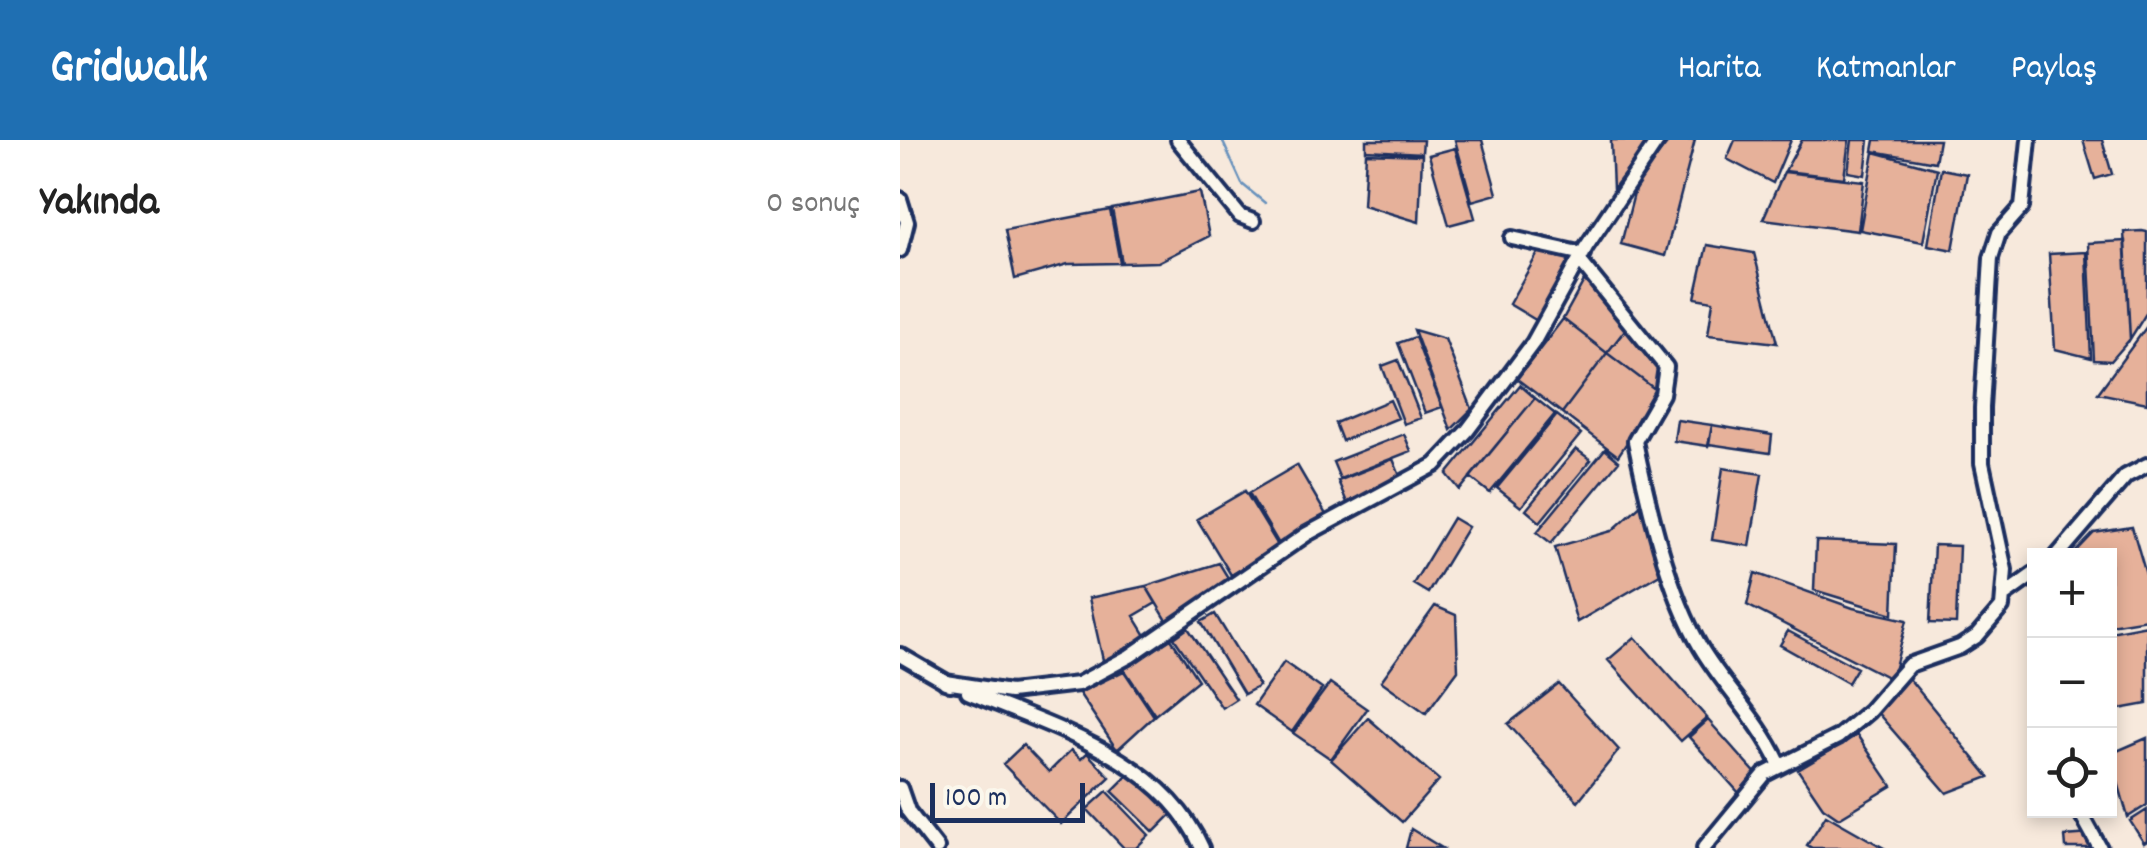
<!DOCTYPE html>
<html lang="tr">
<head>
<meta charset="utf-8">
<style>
  body { margin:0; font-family:Dekko,sans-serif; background:#f2f2f2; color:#222 }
  .controls { position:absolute; right:30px; bottom:30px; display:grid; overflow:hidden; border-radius:0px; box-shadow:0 5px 15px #0003 }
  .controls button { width:90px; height:90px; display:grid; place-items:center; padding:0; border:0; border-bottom:2px solid #e0e0e0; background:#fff; color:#222; font:50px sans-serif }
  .scale { position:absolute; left:30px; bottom:25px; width:155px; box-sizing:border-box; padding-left:10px; border:5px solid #1b2f5e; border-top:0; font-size:28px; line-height:35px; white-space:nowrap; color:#1b2f5e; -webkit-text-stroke:8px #fbf7ec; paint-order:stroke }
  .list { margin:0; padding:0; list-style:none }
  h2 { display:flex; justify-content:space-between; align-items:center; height:130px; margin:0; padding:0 40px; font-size:42px }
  h2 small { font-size:32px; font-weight:400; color:#767676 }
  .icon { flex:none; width:55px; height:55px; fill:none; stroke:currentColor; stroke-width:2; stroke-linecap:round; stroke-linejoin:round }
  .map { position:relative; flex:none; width:1247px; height:708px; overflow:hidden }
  header { display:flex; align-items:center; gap:60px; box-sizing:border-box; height:140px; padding:0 50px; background:#1f6fb2; color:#fff }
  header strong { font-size:48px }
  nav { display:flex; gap:55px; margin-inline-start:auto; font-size:35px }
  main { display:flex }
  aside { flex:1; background:#fff }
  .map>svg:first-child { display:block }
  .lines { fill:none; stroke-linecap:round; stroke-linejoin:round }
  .stream { stroke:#6791bc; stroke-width:2.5 }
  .building { fill:#e6b19a; stroke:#1b2f5e; stroke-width:2.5 }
  .minor-casing { stroke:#1b2f5e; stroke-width:20 }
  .minor { stroke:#fbf7ec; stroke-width:12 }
</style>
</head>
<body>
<header>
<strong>Gridwalk</strong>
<nav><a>Harita</a><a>Katmanlar</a><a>Paylaş</a></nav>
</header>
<main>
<aside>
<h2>Yakında<small>0 sonuç</small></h2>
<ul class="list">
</ul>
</aside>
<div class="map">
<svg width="1247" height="708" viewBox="0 0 1247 708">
  <rect width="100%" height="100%" fill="#f7e9dc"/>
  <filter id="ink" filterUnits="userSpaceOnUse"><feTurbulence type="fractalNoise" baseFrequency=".01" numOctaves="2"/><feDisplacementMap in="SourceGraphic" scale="20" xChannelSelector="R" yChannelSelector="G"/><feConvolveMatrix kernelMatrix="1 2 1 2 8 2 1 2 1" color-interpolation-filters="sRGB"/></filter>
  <g filter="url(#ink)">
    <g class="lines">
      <path class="stream" d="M322 0 342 44 365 63"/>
    </g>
    <path class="building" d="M466 0H523L522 13 466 10Z
      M555 0H582L597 54 572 61Z
      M711 0H750L713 49Z
      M770 0H795L765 116 721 104 737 42Z
      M835 0H891L873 43 827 19Z
      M902 0H949L944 38 885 31Z
      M952 0H969L965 35 948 32Z
      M975 0H1039L1035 22 973 11Z
      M1183 0H1202L1212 34 1195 39Z
      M555 8 575 78 549 85 529 15Z
      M974 12 1037 29 1023 102 960 90Z
      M466 13 522 15 519 82 463 65Z
      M1041 29 1067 34 1053 110 1028 105Z
      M884 32 964 41 958 91 863 79Z
      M300 52 309 96 258 122 222 123 212 69Z
      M210 70 220 123 168 124 115 139 105 90Z
      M1242 91 1247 92V172L1230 199 1224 92Z
      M1225 101 1230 199 1211 221 1194 220 1188 103Z
      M807 105 854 113 877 203 808 195 813 161 795 158Z
      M641 108 676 117 639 182 609 164Z
      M1186 112 1191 218 1155 209 1149 114Z
      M685 139 712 160 731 182 707 213 663 179Z
      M663 179 707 213 662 273 617 239Z
      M1247 186V263L1198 253Z
      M726 189 756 212 750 220 766 232 760 253 707 213Z
      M514 190 545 199 572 269 551 290Z
      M515 197 542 267 525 273 498 203Z
      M707 213 760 253 718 316 662 273Z
      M498 220 521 278 504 284 482 226Z
      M620 245 635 258 560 350 547 334Z
      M635 258 655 274 590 353 570 337Z
      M490 260 498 278 442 301 435 283Z
      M657 275 681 294 621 367 597 348Z
      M777 280 812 285 808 306 774 301Z
      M812 285 872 295 870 313 809 304Z
      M504 294 511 311 440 339 433 322Z
      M676 309 691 320 640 382 626 370Z
      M705 309 719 321 651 403 637 392Z
      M493 319 503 343 448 365 438 341Z
      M397 325 428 378 380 406 349 353Z
      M823 328 862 334 850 406 812 400Z
      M345 351 379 407 331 435 297 379Z
      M746 360 765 431 677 482 655 407 712 391Z
      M553 378 568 387 528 453 513 444Z
      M1232 387 1247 438V479L1210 485V416H1172L1194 393Z
      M916 401 996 404 993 474 914 450Z
      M1034 405 1059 406 1056 484 1030 483Z
      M319 423 333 446 269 484 246 446Z
      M855 433 953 468 1007 480 994 531 987 537 847 465Z
      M246 446 256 463 234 476 250 502 205 529 189 458Z
      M535 466 556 475 558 530 526 573 481 541Z
      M315 474 359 546 344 554 301 482Z
      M1247 485V564L1214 570 1210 492Z
      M288 488 336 559 322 568 274 498Z
      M888 491 957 528 948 543 880 505Z
      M735 497 807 578 781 601 708 520Z
      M271 499 298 540 255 575 224 529Z
      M384 522 422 549 392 592 354 565Z
      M224 531 254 576 217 610 179 553Z
      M1007 536 1089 637 1047 653 976 571Z
      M430 543 467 569 431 619 393 593Z
      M659 544 719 610 678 661 608 584Z
      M468 578 539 640 502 682 431 620Z
      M808 580 859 637 840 654 789 597Z
      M957 595 992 646 939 678 923 667 898 630Z
      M1247 598V665L1228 677 1210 614Z
      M123 605 149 632 171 610 181 619 187 613 210 637 161 684 103 624Z
      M231 632 273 673 254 692 212 651Z
      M207 651 249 695 236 708H224L187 669Z
      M1247 670V701L1244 703 1230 681Z
      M926 675 984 708H912L907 705Z
      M511 689 542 708H506Z
      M1191 694 1198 708H1166L1165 696Z"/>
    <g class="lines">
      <g class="minor-casing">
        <path id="minor" d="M278 0 340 76 353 81
          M0 59 7 82 0 110
          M612 98 683 114
          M679 120 766 227 762 254 735 301C748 364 768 452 801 508 825 548 859 580 879 623
          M1157 416 1226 336 1247 325
          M1106 454 1134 434
          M0 515 50 544
          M45 542 110 552 178 544 230 516 407 394 535 325 567 291 633 203 686 107 758 0
          M68 552C151 587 262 618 302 708
          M0 648 8 671 37 708
          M1179 670 1200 708
          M804 708 865 634 938 597 969 571 1009 525 1060 507 1077 496 1102 467 1105 430 1082 323V268L1091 118 1099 93 1122 67 1129 0"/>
      </g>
      <use href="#minor" class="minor"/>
    </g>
  </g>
</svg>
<div class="controls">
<button>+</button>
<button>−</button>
<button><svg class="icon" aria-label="locate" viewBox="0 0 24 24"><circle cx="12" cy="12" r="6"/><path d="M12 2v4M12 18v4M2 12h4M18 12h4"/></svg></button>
</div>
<div class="scale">100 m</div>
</div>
</main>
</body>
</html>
